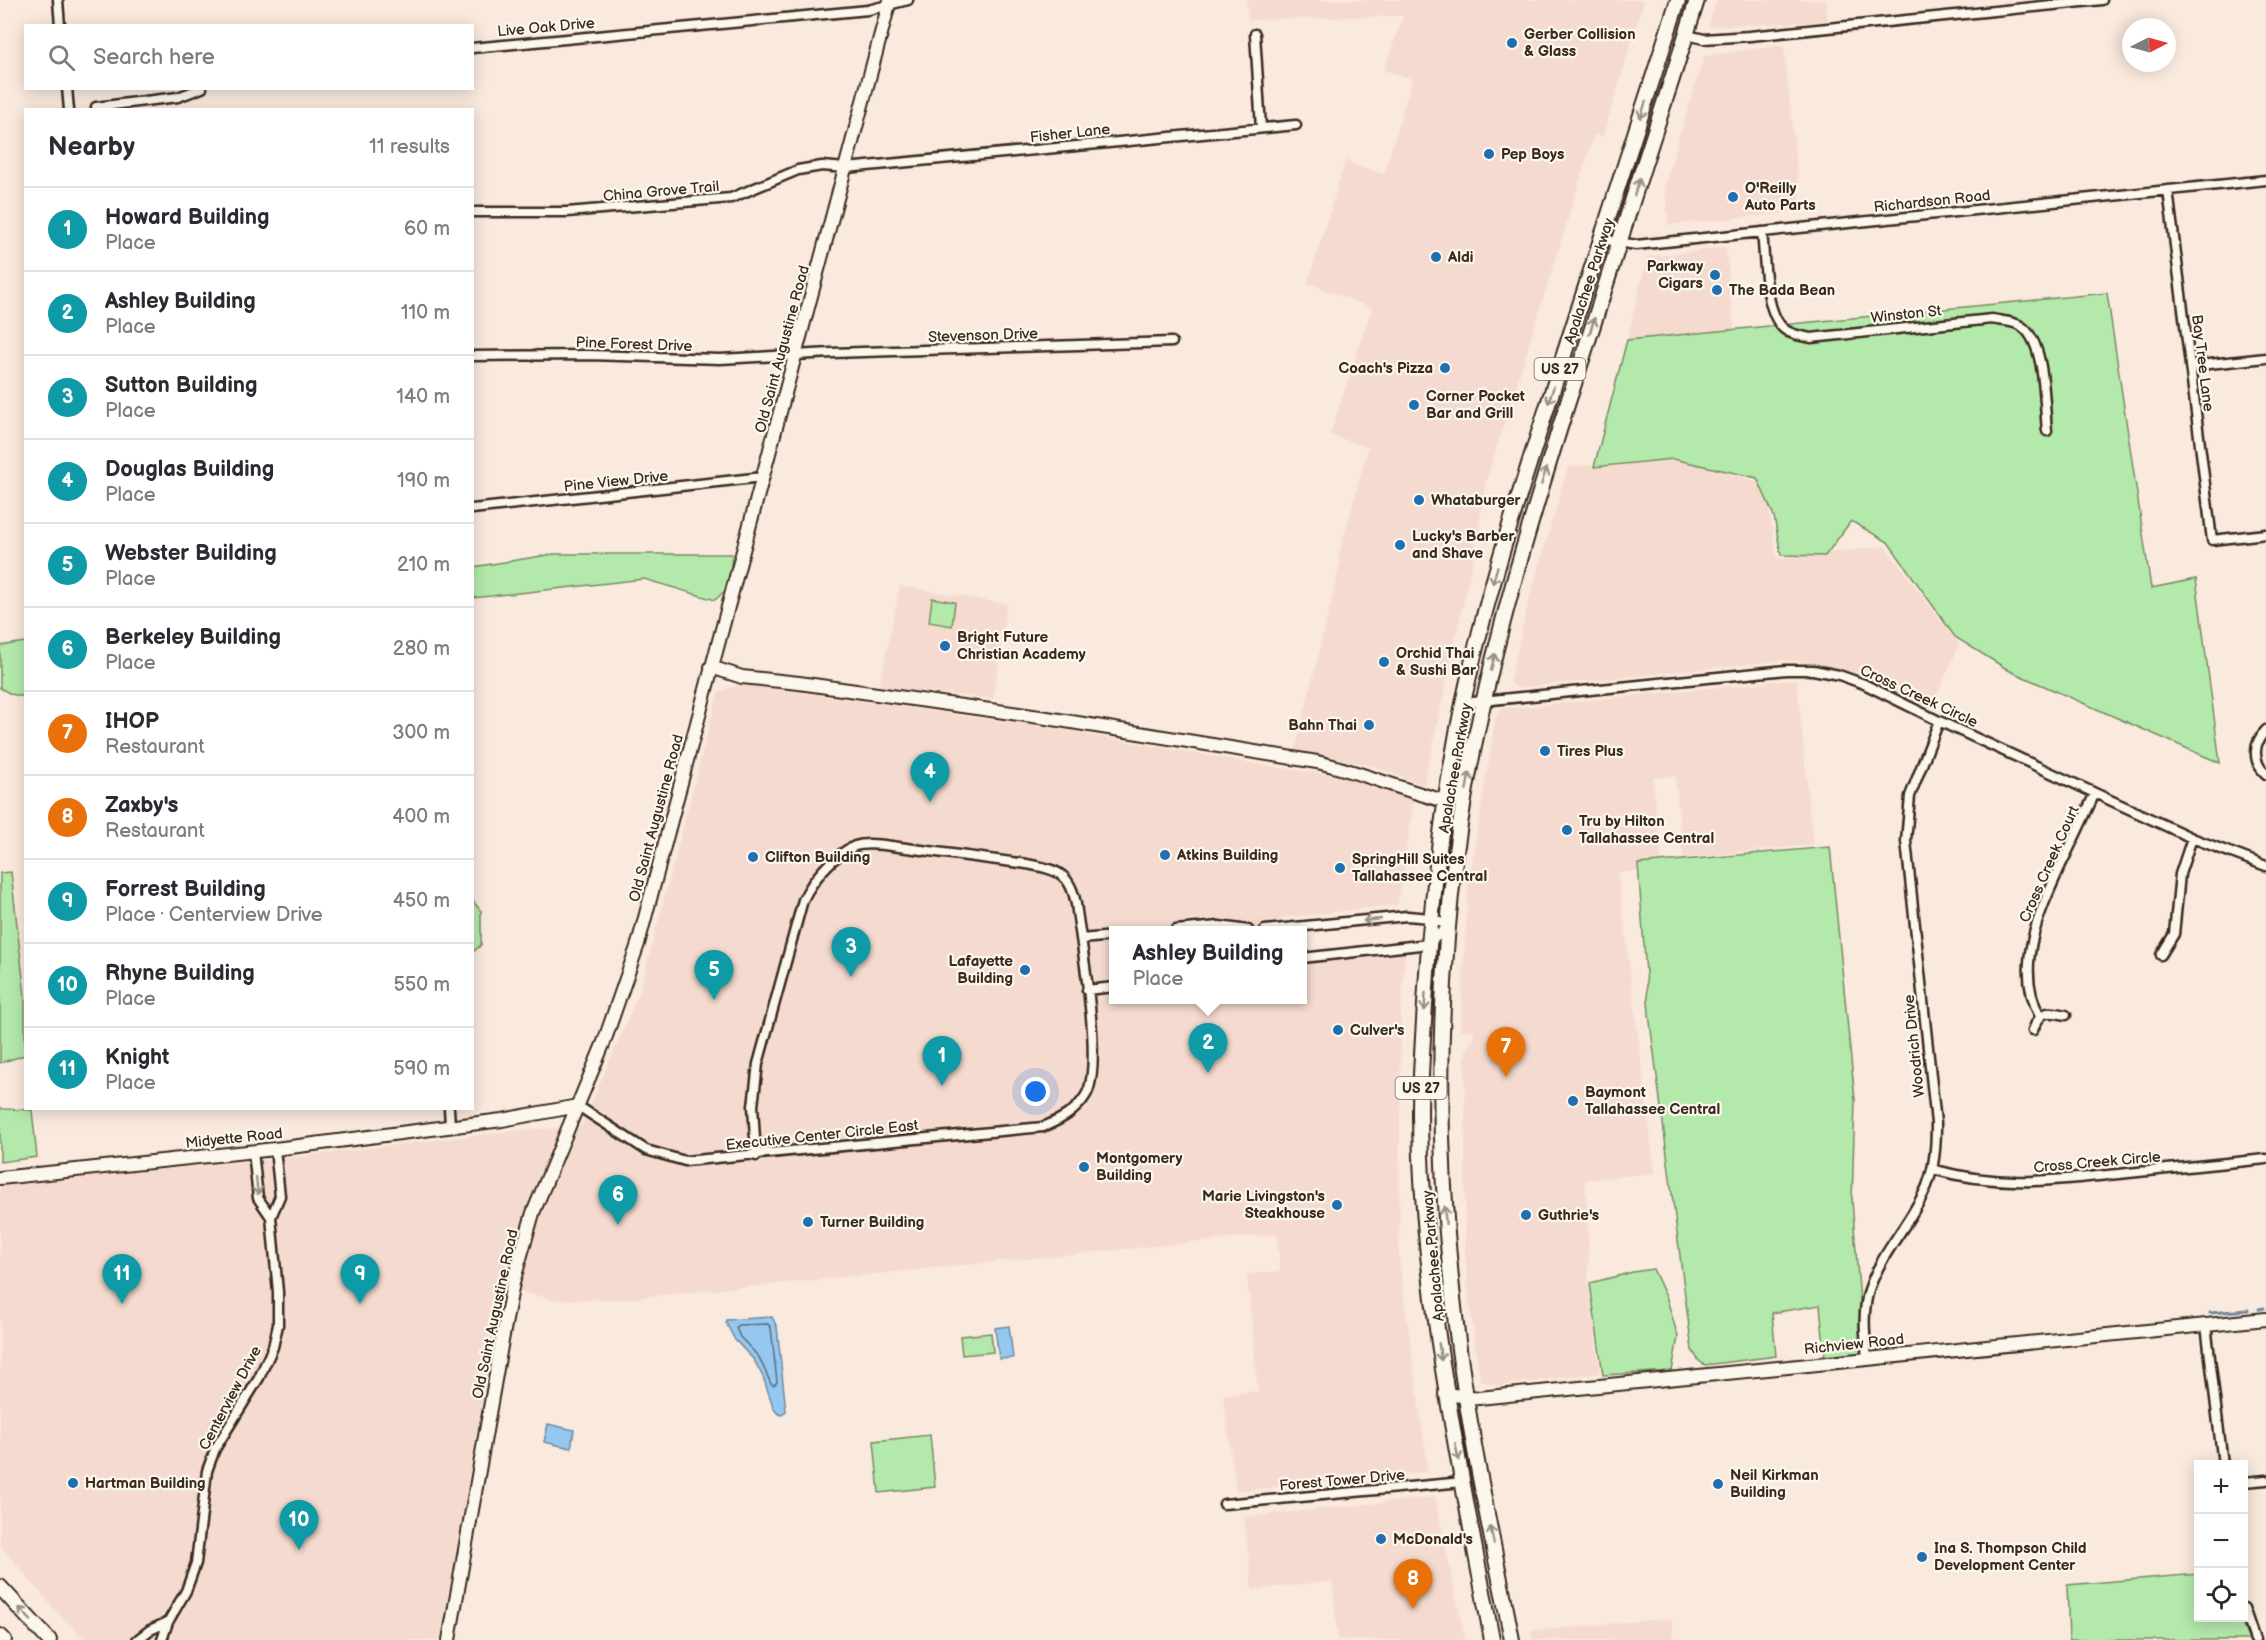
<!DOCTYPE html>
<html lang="en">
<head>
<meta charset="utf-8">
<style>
  body { margin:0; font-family:"Balsamiq Sans",sans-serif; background:#f7f7f7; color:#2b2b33 }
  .controls { position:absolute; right:18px; bottom:18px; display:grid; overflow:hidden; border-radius:0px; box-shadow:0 3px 15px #0003 }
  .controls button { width:54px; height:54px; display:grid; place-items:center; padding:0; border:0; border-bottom:2px solid #e1e1e2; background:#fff; color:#2b2b33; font:30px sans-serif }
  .compass { position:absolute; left:2122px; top:18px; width:54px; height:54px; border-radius:50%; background:#fff; box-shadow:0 3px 15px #0003; rotate:84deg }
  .you { position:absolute; left:1036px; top:1092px; width:21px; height:21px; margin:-15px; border:4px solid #fff; border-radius:50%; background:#1a73e8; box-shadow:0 0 0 9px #1a73e833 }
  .badge { display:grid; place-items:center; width:39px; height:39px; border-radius:50%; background:#ea580c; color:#fff; font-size:20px; font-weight:700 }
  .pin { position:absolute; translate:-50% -50px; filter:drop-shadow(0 2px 3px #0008) }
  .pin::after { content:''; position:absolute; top:32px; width:21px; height:18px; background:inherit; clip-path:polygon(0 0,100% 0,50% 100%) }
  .popup { position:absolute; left:1109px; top:926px; width:198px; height:78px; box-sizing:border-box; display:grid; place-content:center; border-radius:0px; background:#fff; filter:drop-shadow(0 2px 4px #0005); font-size:20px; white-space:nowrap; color:#7c7c81 }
  .popup b { font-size:22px; color:#2b2b33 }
  .popup::after { content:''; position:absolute; left:50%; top:100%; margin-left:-12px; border:12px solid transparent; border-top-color:#fff }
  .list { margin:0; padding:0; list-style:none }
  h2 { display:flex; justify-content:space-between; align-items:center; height:78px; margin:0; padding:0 24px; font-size:26px }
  h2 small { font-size:20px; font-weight:400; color:#7c7c81 }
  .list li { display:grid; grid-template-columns:39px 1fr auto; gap:18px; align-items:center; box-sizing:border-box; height:84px; padding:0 24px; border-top:2px solid #e1e1e2 }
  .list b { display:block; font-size:22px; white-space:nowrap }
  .list p { margin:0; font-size:20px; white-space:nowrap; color:#7c7c81 }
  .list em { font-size:20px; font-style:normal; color:#7c7c81 }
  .icon { flex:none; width:33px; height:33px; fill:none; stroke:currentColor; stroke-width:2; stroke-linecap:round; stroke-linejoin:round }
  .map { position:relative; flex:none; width:2266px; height:1640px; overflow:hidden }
  .search { position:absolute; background:#fff; box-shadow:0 3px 15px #0003; left:24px; top:24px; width:450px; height:66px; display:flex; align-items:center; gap:15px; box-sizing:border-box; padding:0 21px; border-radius:0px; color:#7c7c81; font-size:22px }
  .panel { position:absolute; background:#fff; box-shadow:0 3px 15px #0003; left:24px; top:108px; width:450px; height:1002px; border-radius:0px }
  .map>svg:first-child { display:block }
  .built { fill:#f5dbcf }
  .green { fill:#b3e9ab; stroke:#778a64; stroke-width:1.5 }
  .water { fill:#94c8f1; stroke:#70899d; stroke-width:1.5 }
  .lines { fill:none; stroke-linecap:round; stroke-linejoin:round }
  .shore { stroke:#5f6972; stroke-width:1.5 }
  .stream { stroke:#70899d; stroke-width:3 }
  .street-casing { stroke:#3b2a1e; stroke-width:13 }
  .secondary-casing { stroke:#3b2a1e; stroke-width:16 }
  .primary-casing { stroke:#3b2a1e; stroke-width:18 }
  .street { stroke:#fbf7ec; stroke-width:8 }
  .secondary { stroke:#fbf7ec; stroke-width:12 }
  .primary { stroke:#fbf7ec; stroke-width:14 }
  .oneway { stroke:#9b9085 }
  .poi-dot { fill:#1f6fb2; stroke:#fbf7ec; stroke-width:2 }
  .labels { text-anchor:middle; stroke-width:4.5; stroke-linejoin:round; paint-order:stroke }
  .shield { fill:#fbf7ec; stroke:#75685c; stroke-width:1.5 }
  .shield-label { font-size:14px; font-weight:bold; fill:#3b2a1e }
  .street-label { font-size:15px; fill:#3b2a1e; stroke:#fbf7ec }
  .poi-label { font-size:15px; font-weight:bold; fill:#3b2a1e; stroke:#fbf7ec; text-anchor:start }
</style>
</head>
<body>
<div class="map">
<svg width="2266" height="1640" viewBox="0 0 2266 1640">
  <rect width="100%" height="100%" fill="#fae9dd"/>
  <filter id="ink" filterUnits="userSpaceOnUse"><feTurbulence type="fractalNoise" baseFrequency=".0167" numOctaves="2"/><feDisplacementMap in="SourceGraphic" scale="12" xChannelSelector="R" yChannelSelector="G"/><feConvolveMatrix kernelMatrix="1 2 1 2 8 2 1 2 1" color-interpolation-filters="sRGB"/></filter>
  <g filter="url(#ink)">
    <path class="built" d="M1246 0H1644L1603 136 1594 135 1486 482 1477 541 1424 785 1373 766 1295 751 1341 561 1338 559 1368 447 1330 435 1372 308 1308 283 1346 158 1355 165 1384 174 1412 79 1384 70 1403 16 1248 20Z
      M1717 0H1826L1828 21 1708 27Z
      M1784 45 1801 211 1668 225 1665 183 1704 56Z
      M1726 247 1734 329 1627 340 1647 257Z
      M1676 458 1766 484 1777 559 1885 546 1959 645 1931 709 1864 677 1824 665 1789 660 1517 688 1510 682 1528 603 1568 467Z
      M900 586 1007 604 993 699 879 687Z
      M1797 679 1813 845 1683 858 1675 776 1653 778 1662 868 1618 873 1655 1173 1585 1180 1589 1239 1588 1278 1600 1373 1497 1386 1480 1381 1468 1291 1465 1251V1057L1467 1047 1474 1039 1473 1030H1460L1468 888 1496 716 1501 709Z
      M739 684 1046 727 1279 768 1351 777 1414 799 1398 905 1281 918 1282 930H1114V1000H1302L1303 964 1405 954 1401 1006 1399 1259 1428 1472 1236 1491 1223 1395 1258 1391 1247 1274 1280 1271 1277 1234 624 1299 555 1300 503 1287 440 1640H86L56 1611 0 1545V1184L296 1157 520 1130 581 1127 640 991 718 693Z
      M1435 1497 1465 1640H1338L1332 1581 1252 1590 1244 1517Z
      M1672 1618 1674 1640H1533L1531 1631Z"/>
    <path class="green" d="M2107 293 2151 588 2196 579 2220 763 2010 671 1955 637 1888 542 1851 521 1825 556 1781 555 1774 516 1757 478 1673 459 1594 467 1627 340Z
      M554 554H732L729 587 715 600 644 579 473 598V567Z
      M932 598 955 602 952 626 929 622Z
      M25 642H26L25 697 11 694 0 688V646Z
      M1830 847 1855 1100 1852 1201 1864 1352 1825 1357 1820 1305 1772 1313 1776 1356 1705 1365 1699 1361 1692 1350 1649 1014 1638 864Z
      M11 872 25 996V1055L0 1063V873Z
      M472 900 481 911V945L473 952Z
      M0 1107 3 1109 32 1110 37 1157 0 1162Z
      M1653 1269 1667 1299 1678 1337 1672 1371 1603 1375 1590 1283 1633 1272Z
      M991 1333 993 1352 962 1355 960 1336Z
      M930 1435 935 1487 879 1493 874 1441Z
      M2198 1574V1618H2239L2249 1640H2069L2067 1585Z"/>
    <path class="water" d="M772 1317 777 1327 786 1411 782 1415 777 1413 774 1409 763 1377 754 1360 735 1340 726 1323V1320Z
      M1009 1326 1013 1358 999 1359 995 1328Z
      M548 1424 574 1430 571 1448 544 1442Z"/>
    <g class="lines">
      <path class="shore" d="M768 1324 771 1328 777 1382 774 1385 771 1384 759 1357 740 1337 736 1328 739 1325Z"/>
      <path class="stream" d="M2259 1309 2264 1308
        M2210 1313 2248 1310"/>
      <g class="street-casing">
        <path id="street" d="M58 0 60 26
          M1255 34 1261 128
          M1687 35 1704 39 1750 36 2102 0
          M472 48 868 10 908 0
          M67 88 69 110
          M96 107 178 97 202 88
          M2168 190 2212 540 2266 534
          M472 212H567L731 198 798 170 822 166 846 168 1296 125
          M1762 232C1765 257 1764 312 1784 329 1791 335 1802 336 1811 338L1992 319C2000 321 2012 321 2019 325 2046 338 2044 404 2047 431
          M1601 239 1636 245 2266 180
          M472 356 588 355 720 359 832 353 1172 342
          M2190 366 2266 358
          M472 509 763 477
          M1463 703 1786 670H1813L1839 675 1864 684 1939 721 2192 838 2266 866
          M2266 730C2253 743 2252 762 2266 774
          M1176 930 1219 926 1248 930
          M1265 930 1407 916 1431 918 1448 926 1429 944 1302 958
          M1081 939 1114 936
          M2161 955 2174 934 2180 874 2192 838
          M1087 990 1114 987
          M2040 1016C2013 967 2040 911 2061 865 2073 841 2084 817 2095 793
          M2033 1030C2041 1010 2047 1011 2066 1015
          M578 1106 646 1150 685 1161 1043 1127C1060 1120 1076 1112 1086 1095 1104 1065 1081 943 1076 904 1070 872 1057 870 1027 864L884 845C874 844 864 843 855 846 833 855 813 879 803 900L758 1064 753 1106 756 1156
          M449 1108 450 1126
          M1932 1169C2002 1189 2057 1180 2128 1173 2174 1168 2220 1164 2266 1159
          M271 1217 280 1196 275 1149
          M2206 1325 2223 1464
          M1867 1358C1865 1335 1862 1313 1869 1290 1881 1252 1912 1222 1927 1186 1935 1165 1936 1144 1936 1123L1906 841 1910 796 1939 721
          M2244 1482 2266 1480
          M1224 1504 1463 1482
          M2244 1608 2255 1640
          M137 1640 150 1630 168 1622
          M162 1640 168 1622 186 1591 196 1563 207 1471 215 1449 259 1378 273 1347 278 1325V1292L271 1217 258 1198 253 1151"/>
      </g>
      <g class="secondary-casing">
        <path id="secondary" d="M711 667 742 677 799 683 1047 718 1317 762C1361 772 1402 790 1445 801
          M0 1178 275 1149 502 1120 578 1106
          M1445 1394 1479 1398 2266 1319
          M449 1640 501 1346 513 1283 533 1213 604 1042 638 944 890 0"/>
      </g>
      <g class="primary-casing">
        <path id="primary" d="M0 1587 49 1640
          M0 1636 4 1640
          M1492 1640C1460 1466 1421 1292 1420 1114 1420 1077 1423 1040 1425 1004 1431 900 1443 796 1465 694 1489 584 1525 477 1559 370 1599 247 1638 123 1678 0
          M1512 1640C1491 1532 1467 1425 1455 1316 1437 1162 1436 1006 1456 852 1477 697 1521 550 1568 402 1593 327 1616 252 1640 177 1659 118 1679 59 1697 0"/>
      </g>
      <use href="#street" class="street"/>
      <use href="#secondary" class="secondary"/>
      <use href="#primary" class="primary"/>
    </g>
    <defs><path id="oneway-shaft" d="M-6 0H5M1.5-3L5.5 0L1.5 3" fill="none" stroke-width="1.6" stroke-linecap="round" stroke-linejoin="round" transform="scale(1.5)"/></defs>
    <g class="oneway">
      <use href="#oneway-shaft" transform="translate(1643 110) rotate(108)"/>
      <use href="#oneway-shaft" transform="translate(1637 187) rotate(-72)"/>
      <use href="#oneway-shaft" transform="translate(1592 326) rotate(-73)"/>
      <use href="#oneway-shaft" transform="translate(1551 395) rotate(108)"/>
      <use href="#oneway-shaft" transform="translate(1544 476) rotate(-72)"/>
      <use href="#oneway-shaft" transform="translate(1495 575) rotate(106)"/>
      <use href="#oneway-shaft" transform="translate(1493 662) rotate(-77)"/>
      <use href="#oneway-shaft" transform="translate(1468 781) rotate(-80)"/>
      <use href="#oneway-shaft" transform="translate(1372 920) rotate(174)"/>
      <use href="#oneway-shaft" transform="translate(1425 1002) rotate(93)"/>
      <use href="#oneway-shaft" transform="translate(257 1186) rotate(84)"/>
      <use href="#oneway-shaft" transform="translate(1445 1215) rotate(-94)"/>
      <use href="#oneway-shaft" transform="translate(1440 1352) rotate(82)"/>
      <use href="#oneway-shaft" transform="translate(1457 1452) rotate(78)"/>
      <use href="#oneway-shaft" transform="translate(1492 1535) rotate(-101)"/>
      <use href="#oneway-shaft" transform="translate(25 1614) rotate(-133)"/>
    </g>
  </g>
  <g class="poi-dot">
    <circle cx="1512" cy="43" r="6"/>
    <circle cx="1489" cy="154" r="6"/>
    <circle cx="1733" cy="197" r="6"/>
    <circle cx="1436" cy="257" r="6"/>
    <circle cx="1715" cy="275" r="6"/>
    <circle cx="1717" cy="290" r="6"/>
    <circle cx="1445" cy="368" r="6"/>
    <circle cx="1414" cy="405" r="6"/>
    <circle cx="1419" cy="500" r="6"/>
    <circle cx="1400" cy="545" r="6"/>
    <circle cx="945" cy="646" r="6"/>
    <circle cx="1384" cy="662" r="6"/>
    <circle cx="1369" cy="725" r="6"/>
    <circle cx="1545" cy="751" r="6"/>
    <circle cx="1567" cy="830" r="6"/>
    <circle cx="1165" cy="855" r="6"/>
    <circle cx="753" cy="857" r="6"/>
    <circle cx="1340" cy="868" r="6"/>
    <circle cx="1025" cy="970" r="6"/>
    <circle cx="1338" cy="1030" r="6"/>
    <circle cx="1573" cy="1101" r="6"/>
    <circle cx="1084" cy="1167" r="6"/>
    <circle cx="1337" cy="1205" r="6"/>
    <circle cx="1526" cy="1215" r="6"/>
    <circle cx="808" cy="1222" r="6"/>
    <circle cx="73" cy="1483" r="6"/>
    <circle cx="1718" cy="1484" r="6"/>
    <circle cx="1381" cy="1539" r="6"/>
    <circle cx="1922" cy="1557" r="6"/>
  </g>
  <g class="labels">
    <g class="shield">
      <rect x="1534.5" y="358" width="51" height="22" rx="4.5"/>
      <rect x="1395.5" y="1077" width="51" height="22" rx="4.5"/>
    </g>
    <g class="shield-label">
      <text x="1560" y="374">US 27</text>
      <text x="1421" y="1093">US 27</text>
    </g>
    <g class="street-label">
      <text transform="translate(546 27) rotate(-5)" y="5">Live Oak Drive</text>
      <text transform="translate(1070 133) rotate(-6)" y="5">Fisher Lane</text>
      <text transform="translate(661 191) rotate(-5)" y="5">China Grove Trail</text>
      <text transform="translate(1932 201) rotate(-6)" y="5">Richardson Road</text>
      <text transform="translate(1589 281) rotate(-72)" y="5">Apalachee Parkway</text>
      <text transform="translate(1906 314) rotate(-6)" y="5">Winston St</text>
      <text transform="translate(983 335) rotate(-2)" y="5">Stevenson Drive</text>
      <text transform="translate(634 344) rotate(2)" y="5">Pine Forest Drive</text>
      <text transform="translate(782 349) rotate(-75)" y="5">Old Saint Augustine Road</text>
      <text transform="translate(2203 363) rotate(83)" y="5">Bay Tree Lane</text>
      <text transform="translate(616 481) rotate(-6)" y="5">Pine View Drive</text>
      <text transform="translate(1919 696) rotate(25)" y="5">Cross Creek Circle</text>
      <text transform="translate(1455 768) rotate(-80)" y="5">Apalachee Parkway</text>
      <text transform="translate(656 818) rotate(-75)" y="5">Old Saint Augustine Road</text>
      <text transform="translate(2049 864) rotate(-66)" y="5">Cross Creek Court</text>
      <text transform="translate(1914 1046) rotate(-96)" y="5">Woodrich Drive</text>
      <text transform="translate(822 1135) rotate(-6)" y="5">Executive Center Circle East</text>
      <text transform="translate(234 1138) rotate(-6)" y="5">Midyette Road</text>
      <text transform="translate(2097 1162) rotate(-5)" y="5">Cross Creek Circle</text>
      <text transform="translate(1433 1256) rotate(-95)" y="5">Apalachee Parkway</text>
      <text transform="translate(495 1314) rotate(-78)" y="5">Old Saint Augustine Road</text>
      <text transform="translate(1854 1344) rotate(-6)" y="5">Richview Road</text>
      <text transform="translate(230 1398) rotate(-62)" y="5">Centerview Drive</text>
      <text transform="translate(1342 1480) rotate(-5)" y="5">Forest Tower Drive</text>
    </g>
    <g class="poi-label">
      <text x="1524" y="39">Gerber Collision<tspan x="1524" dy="17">&amp; Glass</tspan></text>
      <text x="1501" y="159">Pep Boys</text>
      <text x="1745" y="193">O'Reilly<tspan x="1745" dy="17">Auto Parts</tspan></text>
      <text x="1448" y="262">Aldi</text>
      <text x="1703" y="271" text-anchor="end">Parkway<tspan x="1703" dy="17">Cigars</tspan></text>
      <text x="1729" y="295">The Bada Bean</text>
      <text x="1433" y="373" text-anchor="end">Coach's Pizza</text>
      <text x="1426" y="401">Corner Pocket<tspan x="1426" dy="17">Bar and Grill</tspan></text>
      <text x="1431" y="505">Whataburger</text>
      <text x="1412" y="541">Lucky's Barber<tspan x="1412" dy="17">and Shave</tspan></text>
      <text x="957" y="642">Bright Future<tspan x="957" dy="17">Christian Academy</tspan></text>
      <text x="1396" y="658">Orchid Thai<tspan x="1396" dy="17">&amp; Sushi Bar</tspan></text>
      <text x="1357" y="730" text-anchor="end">Bahn Thai</text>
      <text x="1557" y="756">Tires Plus</text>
      <text x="1579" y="826">Tru by Hilton<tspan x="1579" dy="17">Tallahassee Central</tspan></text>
      <text x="1177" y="860">Atkins Building</text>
      <text x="765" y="862">Clifton Building</text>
      <text x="1352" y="864">SpringHill Suites<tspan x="1352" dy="17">Tallahassee Central</tspan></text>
      <text x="1013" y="966" text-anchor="end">Lafayette<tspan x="1013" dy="17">Building</tspan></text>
      <text x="1350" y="1035">Culver's</text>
      <text x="1585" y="1097">Baymont<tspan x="1585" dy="17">Tallahassee Central</tspan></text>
      <text x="1096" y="1163">Montgomery<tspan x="1096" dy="17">Building</tspan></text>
      <text x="1325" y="1201" text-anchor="end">Marie Livingston's<tspan x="1325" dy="17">Steakhouse</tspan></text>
      <text x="1538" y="1220">Guthrie's</text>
      <text x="820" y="1227">Turner Building</text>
      <text x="1730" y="1480">Neil Kirkman<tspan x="1730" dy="17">Building</tspan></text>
      <text x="85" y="1488">Hartman Building</text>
      <text x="1393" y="1544">McDonald's</text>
      <text x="1934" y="1553">Ina S. Thompson Child<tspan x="1934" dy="17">Development Center</tspan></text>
    </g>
  </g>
</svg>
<div class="controls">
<button>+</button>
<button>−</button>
<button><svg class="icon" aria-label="locate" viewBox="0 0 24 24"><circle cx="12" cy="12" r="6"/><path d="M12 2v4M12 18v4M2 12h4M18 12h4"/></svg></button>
</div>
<svg class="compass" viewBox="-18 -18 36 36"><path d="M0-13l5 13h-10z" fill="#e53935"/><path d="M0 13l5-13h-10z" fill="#7c7c81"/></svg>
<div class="you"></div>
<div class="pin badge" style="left:942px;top:1086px;background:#0f9aa8">1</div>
<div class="pin badge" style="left:1208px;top:1073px;background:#0f9aa8">2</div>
<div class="popup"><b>Ashley Building</b>Place</div>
<div class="pin badge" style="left:851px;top:977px;background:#0f9aa8">3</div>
<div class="pin badge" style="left:930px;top:802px;background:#0f9aa8">4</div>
<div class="pin badge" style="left:714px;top:1000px;background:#0f9aa8">5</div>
<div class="pin badge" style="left:618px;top:1225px;background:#0f9aa8">6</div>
<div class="pin badge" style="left:1506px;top:1077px;background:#e8710a">7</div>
<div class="pin badge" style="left:1413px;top:1609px;background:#e8710a">8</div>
<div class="pin badge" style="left:360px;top:1304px;background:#0f9aa8">9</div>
<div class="pin badge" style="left:299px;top:1550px;background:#0f9aa8">10</div>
<div class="pin badge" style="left:122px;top:1304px;background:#0f9aa8">11</div>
<div class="search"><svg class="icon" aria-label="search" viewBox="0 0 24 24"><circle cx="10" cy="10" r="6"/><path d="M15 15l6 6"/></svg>Search here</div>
<section class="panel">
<h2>Nearby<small>11 results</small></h2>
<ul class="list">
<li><span class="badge" style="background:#0f9aa8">1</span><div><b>Howard Building</b><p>Place</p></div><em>60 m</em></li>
<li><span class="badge" style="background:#0f9aa8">2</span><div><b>Ashley Building</b><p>Place</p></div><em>110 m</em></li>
<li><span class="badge" style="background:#0f9aa8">3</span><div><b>Sutton Building</b><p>Place</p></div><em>140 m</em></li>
<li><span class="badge" style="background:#0f9aa8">4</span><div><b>Douglas Building</b><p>Place</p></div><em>190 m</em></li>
<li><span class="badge" style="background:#0f9aa8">5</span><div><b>Webster Building</b><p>Place</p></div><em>210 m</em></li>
<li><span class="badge" style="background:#0f9aa8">6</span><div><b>Berkeley Building</b><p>Place</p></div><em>280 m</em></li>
<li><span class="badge" style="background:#e8710a">7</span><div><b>IHOP</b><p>Restaurant</p></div><em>300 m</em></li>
<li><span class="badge" style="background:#e8710a">8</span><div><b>Zaxby's</b><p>Restaurant</p></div><em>400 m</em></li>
<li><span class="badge" style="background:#0f9aa8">9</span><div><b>Forrest Building</b><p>Place · Centerview Drive</p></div><em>450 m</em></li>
<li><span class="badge" style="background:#0f9aa8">10</span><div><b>Rhyne Building</b><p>Place</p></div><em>550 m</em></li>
<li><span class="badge" style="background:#0f9aa8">11</span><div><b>Knight</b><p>Place</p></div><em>590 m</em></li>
</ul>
</section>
</div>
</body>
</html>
